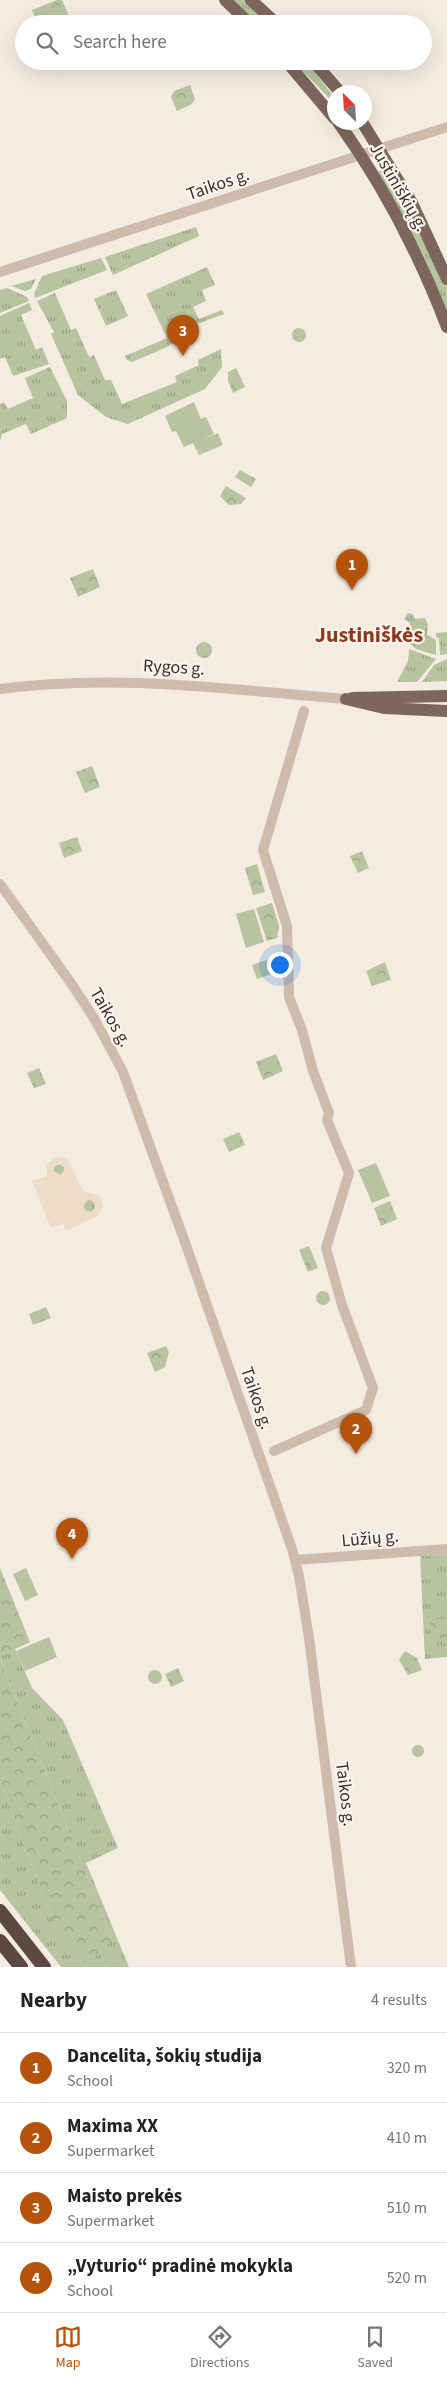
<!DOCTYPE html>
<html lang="en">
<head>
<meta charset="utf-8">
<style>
  body { margin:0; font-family:"Source Sans 3",sans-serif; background:#f6f6f6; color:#222 }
  .compass { position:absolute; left:327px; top:85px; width:45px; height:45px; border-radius:50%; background:#fff; box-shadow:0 5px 20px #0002; rotate:336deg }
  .you { position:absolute; left:279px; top:964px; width:18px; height:18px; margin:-12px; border:4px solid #fff; border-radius:50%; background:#1a73e8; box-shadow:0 0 0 8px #1a73e833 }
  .badge { display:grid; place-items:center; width:32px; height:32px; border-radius:50%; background:#b45309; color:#fff; font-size:16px; font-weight:700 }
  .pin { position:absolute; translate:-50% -41px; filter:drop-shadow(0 1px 2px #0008) }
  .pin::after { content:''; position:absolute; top:26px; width:18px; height:15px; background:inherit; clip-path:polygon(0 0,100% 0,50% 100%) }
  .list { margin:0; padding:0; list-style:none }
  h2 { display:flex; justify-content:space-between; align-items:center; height:65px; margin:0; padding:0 20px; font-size:21px }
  h2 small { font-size:16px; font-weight:400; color:#767676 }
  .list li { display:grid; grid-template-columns:32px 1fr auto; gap:15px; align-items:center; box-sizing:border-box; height:70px; padding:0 20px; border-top:1px solid #e0e0e0 }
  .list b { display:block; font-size:19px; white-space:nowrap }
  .list p { margin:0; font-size:16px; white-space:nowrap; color:#767676 }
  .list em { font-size:16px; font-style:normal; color:#767676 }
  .icon { flex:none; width:28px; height:28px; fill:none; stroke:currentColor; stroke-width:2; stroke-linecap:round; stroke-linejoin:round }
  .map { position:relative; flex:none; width:447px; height:1967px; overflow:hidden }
  .search { position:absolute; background:#fff; box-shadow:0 5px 20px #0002; left:15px; right:15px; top:15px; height:55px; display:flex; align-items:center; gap:12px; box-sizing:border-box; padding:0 18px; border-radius:28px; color:#767676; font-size:19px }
  .sheet { height:345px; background:#fff }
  nav { display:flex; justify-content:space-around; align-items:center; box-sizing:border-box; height:70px; border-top:1px solid #e0e0e0; background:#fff; font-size:14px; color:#767676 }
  nav a { display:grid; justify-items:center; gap:2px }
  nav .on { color:#b45309 }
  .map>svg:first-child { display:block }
  .grass { fill:url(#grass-tufts) }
  .forest { fill:url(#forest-crowns) }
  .garden { fill:#b8c4a0 }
  .plaza { fill:#ecdcc8; fill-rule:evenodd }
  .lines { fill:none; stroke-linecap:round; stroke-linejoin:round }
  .minor { stroke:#cdbbac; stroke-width:10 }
  .major { stroke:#7d675c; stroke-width:12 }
  .highway { stroke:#5c4a42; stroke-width:14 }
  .labels { text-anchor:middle; stroke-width:4.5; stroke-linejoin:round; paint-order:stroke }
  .street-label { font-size:18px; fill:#3b302b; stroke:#fbf5ee }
  .district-label { font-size:22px; font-weight:bold; fill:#8c3b22; stroke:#fbf5ee }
</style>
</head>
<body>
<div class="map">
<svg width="447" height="1967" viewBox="0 0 447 1967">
  <defs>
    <pattern id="grass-tufts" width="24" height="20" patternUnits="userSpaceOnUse" patternTransform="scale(1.25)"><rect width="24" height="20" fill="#b8c4a0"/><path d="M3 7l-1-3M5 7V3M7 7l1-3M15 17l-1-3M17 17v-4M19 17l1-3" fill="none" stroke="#97a083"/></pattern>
    <pattern id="forest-crowns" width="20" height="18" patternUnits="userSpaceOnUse" patternTransform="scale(1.25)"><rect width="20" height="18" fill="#b8c4a0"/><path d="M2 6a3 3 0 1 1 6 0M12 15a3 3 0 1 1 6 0" fill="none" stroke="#97a083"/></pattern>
  </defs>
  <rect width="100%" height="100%" fill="#f4ebe1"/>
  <path class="grass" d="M230 0H245L269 24H256Z
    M293 61H306L334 97V103Z
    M382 170 440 269 447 288V314L423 254 378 172Z
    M196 227 199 236 113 275 105 257Z
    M101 258 107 270 35 298 34 294 42 276Z
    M207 267 215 285 202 290 206 301 193 307 199 319 222 310 224 314 200 323 190 322 171 337 174 342 165 348 132 362 127 360 125 356 167 338 146 294Z
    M36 279 31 289 25 291 11 286Z
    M7 288 27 297 29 301 0 313V290Z
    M116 290 128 316 106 326 94 299Z
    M55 293 71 330 76 328 89 357 94 355 105 380H111L122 404 177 382 175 376 199 365 198 360 221 349 222 367 205 389 128 424 106 417 78 395 51 334 54 332 37 301Z
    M29 303 32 310 21 315 36 350 42 347 49 364 13 376 5 357 0 359V316Z
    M50 367 67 401V418L31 434 26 424 2 434 0 441V404L4 402 8 409 33 398 25 378Z
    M408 613 413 614 415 619 425 618 428 624 427 634 436 640V655L416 649 410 643V623L404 619Z
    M447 632V654L440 655 439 638 436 637V633Z
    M409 649 436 659 417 682H397L408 661Z
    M447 659V681L422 682 434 665Z
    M53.5 1170a5.5 5.5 0 1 1 11 0a5.5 5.5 0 1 1-11 0Z
    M83 1206a6 6 0 1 1 12 0a6 6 0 1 1-12 0Z
    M447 1554V1657L425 1659 420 1556Z
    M15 1649 32 1688 63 1720 118 1848 86 1863 129 1967H61L0 1890V1781L52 1918 112 1939 0 1659V1656Z"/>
  <path class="forest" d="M57 0H62L69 16 51 24H38L32 10Z
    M190 85 195 99 192 104 177 111 171 97 174 91Z
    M236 368 245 387 233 393 228 381V372Z
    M240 470 256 479 251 487 235 477Z
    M226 486 246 498 241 504 229 505 220 496Z
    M93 569 100 587 78 597 70 578Z
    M196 650a8 8 0 1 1 16 0a8 8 0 1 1-16 0Z
    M92 766 100 787 85 793 76 772Z
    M77 837 82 851 64 858 59 843Z
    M362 851 369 868 358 873 350 856Z
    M257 864 265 892 253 895 245 868Z
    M272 903 279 926 277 938 267 941 256 908Z
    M385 962 391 980 372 986 366 971Z
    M276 1054 283 1071 263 1080 256 1062Z
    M39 1068 46 1084 34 1088 27 1073Z
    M239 1132 245 1145 229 1152 223 1139Z
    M390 1201 397 1219 381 1226 374 1208Z
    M309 1246 318 1268 308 1272 299 1250Z
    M46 1307 51 1318 33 1325 29 1314Z
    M166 1346 169 1352 165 1367 155 1372 147 1353Z
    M0 1568 30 1642 0 1656Z
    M430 1619H447V1639L430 1640Z
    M405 1651 417 1658 422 1670 408 1675 399 1660Z
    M0 1659 112 1939 87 1966 52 1918 0 1781Z
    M178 1668 184 1681 171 1687 165 1674Z"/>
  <path class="garden" d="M15 316 22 333 12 337 5 320Z
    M292 335a7 7 0 1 1 14 0a7 7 0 1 1-14 0Z
    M194 402 201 419 206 417 214 434 202 440 218 433 223 445 199 455 193 443 184 447 176 431 172 432 165 416Z
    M254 909 264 942 246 948 236 914Z
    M267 960 272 974 257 979 252 965Z
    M376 1163 390 1196 372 1203 358 1170Z
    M316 1298a7 7 0 1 1 14 0a7 7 0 1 1-14 0Z
    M26 1568 38 1595 25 1601 13 1574Z
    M49 1637 57 1657 25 1671 16 1651Z
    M148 1677a7 7 0 1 1 14 0a7 7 0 1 1-14 0Z
    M412 1751a6 6 0 1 1 12 0a6 6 0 1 1-12 0Z"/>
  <path class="plaza" d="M54 1157H65L68 1160 83 1191 99 1195 103 1206 98 1216 66 1231 63 1223 51 1228 32 1181 47 1176V1165ZM59 1164 65 1168 61 1175 54 1171 55 1166ZM87 1200H92L95 1203V1209L91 1212 87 1211 83 1207Z"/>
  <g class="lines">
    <path class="minor" d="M0 272 447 127
      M0 689C116 673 230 690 346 699
      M0 884 73 986 95 1020 123 1072 186 1245 292 1549 299 1576 309 1638 351 1967
      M274 1451 366 1410 373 1388 342 1305 326 1248 349 1173 327 1120 329 1113 313 1071 302 1030 289 997 287 926 263 850 304 711
      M295 1560 447 1549"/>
    <path class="major" d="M225 0 250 24
      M251 0 277 24
      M286 61 334 118
      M313 61 340 92
      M338 122C384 186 419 254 447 327
      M362 122 412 203 447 279
      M352 698 447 696
      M346 699 384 708 447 711"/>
    <path class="highway" d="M0 1911 44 1967
      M0 1941 21 1967"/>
  </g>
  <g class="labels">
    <g class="street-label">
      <text transform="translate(218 184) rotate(-19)" y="6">Taikos g.</text>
      <text transform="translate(399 187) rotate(60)" y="6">Justiniškių g.</text>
      <text transform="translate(174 667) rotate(3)" y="6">Rygos g.</text>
      <text transform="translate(111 1017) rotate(60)" y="6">Taikos g.</text>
      <text transform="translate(257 1398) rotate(71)" y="6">Taikos g.</text>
      <text transform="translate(370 1538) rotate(-5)" y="6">Lūžių g.</text>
      <text transform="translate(346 1794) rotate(83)" y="6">Taikos g.</text>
    </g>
    <g class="district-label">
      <text x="369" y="642">Justiniškės</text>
    </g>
  </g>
</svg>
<svg class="compass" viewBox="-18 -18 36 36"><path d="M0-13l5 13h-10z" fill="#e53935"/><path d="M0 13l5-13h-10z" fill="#767676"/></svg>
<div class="you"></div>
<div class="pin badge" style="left:352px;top:590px">1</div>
<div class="pin badge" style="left:356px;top:1454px">2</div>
<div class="pin badge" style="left:183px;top:356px">3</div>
<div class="pin badge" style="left:72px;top:1559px">4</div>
<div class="search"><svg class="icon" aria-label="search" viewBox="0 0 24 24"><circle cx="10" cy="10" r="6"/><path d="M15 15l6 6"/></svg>Search here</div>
</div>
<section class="sheet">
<h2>Nearby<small>4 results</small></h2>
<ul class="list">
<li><span class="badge">1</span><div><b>Dancelita, šokių studija</b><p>School</p></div><em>320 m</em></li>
<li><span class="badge">2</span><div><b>Maxima XX</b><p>Supermarket</p></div><em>410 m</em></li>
<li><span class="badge">3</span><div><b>Maisto prekės</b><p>Supermarket</p></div><em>510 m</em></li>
<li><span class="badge">4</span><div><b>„Vyturio“ pradinė mokykla</b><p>School</p></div><em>520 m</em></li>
</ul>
</section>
<nav>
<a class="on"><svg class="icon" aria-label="map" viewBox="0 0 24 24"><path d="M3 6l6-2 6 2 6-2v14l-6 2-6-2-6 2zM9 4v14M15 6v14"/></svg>Map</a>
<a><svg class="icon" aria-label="directions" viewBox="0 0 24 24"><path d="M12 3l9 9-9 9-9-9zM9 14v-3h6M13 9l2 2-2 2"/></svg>Directions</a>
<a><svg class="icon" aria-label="saved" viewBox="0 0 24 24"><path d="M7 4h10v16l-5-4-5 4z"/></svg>Saved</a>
</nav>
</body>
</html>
